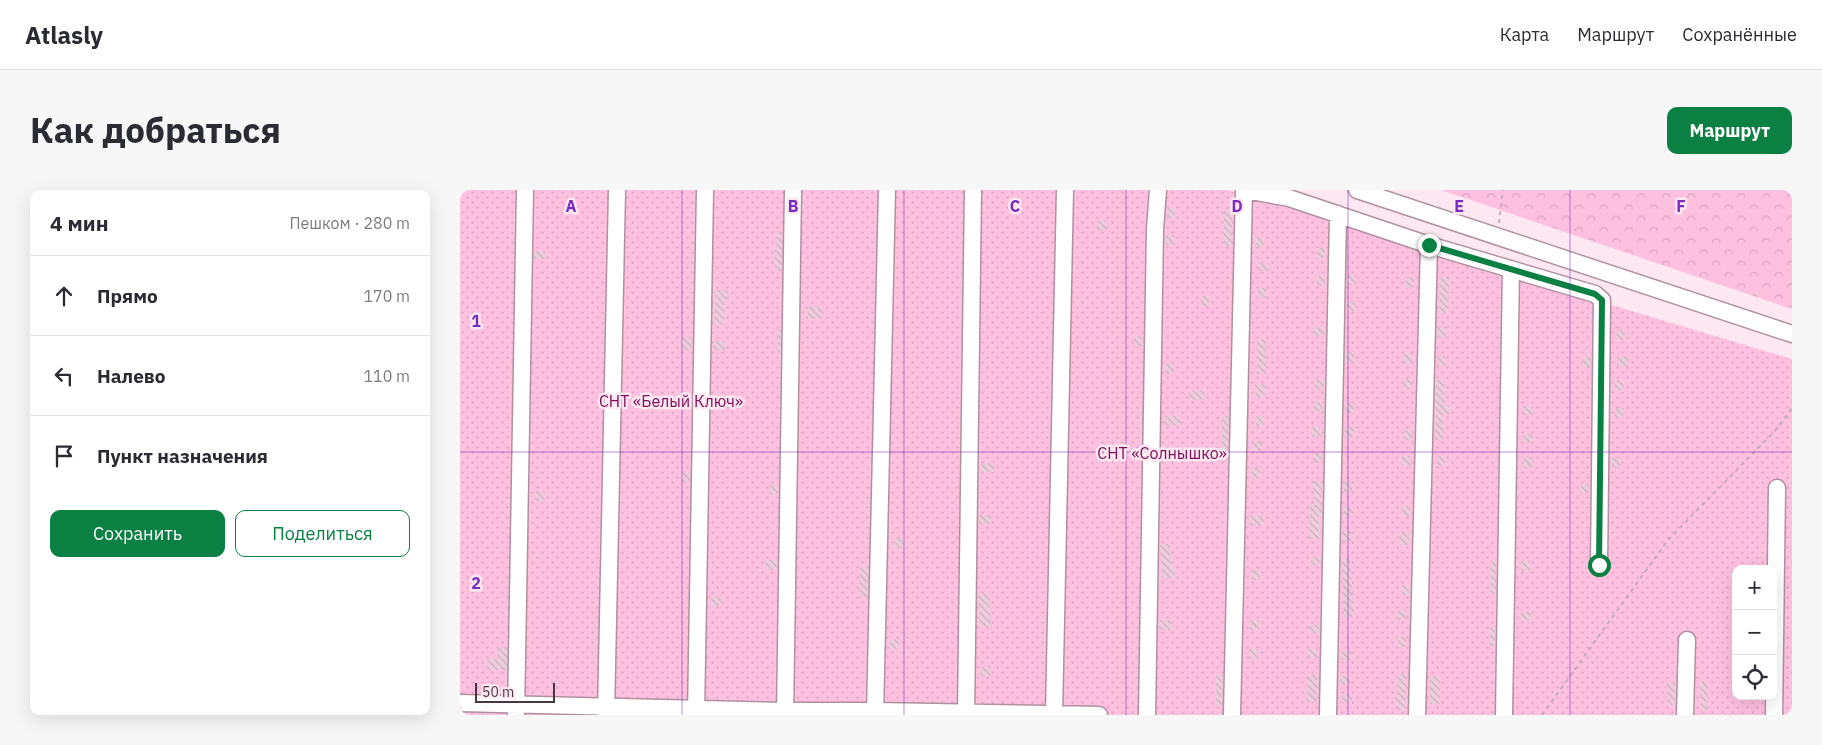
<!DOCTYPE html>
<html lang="ru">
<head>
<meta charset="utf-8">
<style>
  body { margin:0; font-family:"IBM Plex Sans",sans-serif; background:#f7f7f7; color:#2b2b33 }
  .controls { position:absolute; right:15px; bottom:15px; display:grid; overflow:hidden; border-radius:10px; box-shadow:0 5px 20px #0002 }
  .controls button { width:45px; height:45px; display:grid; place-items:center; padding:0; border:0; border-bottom:1px solid #e1e1e2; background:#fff; color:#2b2b33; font:25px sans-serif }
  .scale { position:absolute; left:15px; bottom:12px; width:80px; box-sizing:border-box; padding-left:5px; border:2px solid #46383e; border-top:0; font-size:14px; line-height:18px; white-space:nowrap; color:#46383e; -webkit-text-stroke:4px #fde8f2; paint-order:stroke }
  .stop { position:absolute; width:15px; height:15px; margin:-11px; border:4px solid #0b8043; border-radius:50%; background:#fff }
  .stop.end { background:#0b8043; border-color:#fff; box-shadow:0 1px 5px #0008 }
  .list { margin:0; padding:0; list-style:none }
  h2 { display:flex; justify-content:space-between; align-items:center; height:65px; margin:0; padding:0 20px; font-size:21px }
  h2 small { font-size:16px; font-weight:400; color:#7c7c81 }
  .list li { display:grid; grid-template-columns:32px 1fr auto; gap:15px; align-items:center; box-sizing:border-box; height:80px; padding:0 20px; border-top:1px solid #e1e1e2 }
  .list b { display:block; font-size:19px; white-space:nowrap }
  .list em { font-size:16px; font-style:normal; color:#7c7c81 }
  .actions { display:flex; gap:10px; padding:15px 20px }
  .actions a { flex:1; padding:11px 0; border:1px solid #0b8043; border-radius:10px; text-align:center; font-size:18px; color:#0b8043 }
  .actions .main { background:#0b8043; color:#fff }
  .icon { flex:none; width:28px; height:28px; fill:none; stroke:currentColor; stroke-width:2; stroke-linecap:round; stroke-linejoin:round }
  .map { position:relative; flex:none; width:1332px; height:525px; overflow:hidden; border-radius:10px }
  header { display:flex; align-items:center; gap:30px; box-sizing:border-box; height:70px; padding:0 25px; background:#fff; border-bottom:1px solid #e1e1e2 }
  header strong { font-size:24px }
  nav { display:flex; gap:28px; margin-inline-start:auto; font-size:18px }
  .intro { display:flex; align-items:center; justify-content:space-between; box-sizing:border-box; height:120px; padding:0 30px }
  h1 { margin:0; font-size:35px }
  .button { padding:12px 22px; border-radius:10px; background:#0b8043; color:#fff; font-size:18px; font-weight:700 }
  main { display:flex; gap:30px; padding:0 30px }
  aside { flex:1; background:#fff; border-radius:10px; box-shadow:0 5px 20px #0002 }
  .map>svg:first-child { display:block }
  .forest { fill:url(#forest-crowns) }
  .garden { fill:url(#garden-dots); fill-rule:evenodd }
  .building { fill:url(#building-back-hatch) }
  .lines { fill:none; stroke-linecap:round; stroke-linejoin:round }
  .minor-casing { stroke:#b191a0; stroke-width:19 }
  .path { stroke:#c1aeb7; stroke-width:2; stroke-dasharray:4 4; stroke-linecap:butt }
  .minor { stroke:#fff; stroke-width:16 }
  .route { stroke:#0b8043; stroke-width:6 }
  .grid { fill:none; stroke:#7b2cbf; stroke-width:1; stroke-opacity:0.55 }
  .labels { text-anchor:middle; stroke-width:5; stroke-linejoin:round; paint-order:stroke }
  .park-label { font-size:16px; fill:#820f59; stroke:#fde8f2 }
  .grid-label { font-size:16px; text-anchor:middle; font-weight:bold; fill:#7b2cbf; stroke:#fde8f2; stroke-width:5; stroke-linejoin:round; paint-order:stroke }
</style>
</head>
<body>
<header>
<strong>Atlasly</strong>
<nav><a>Карта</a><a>Маршрут</a><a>Сохранённые</a></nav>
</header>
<div class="intro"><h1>Как добраться</h1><a class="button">Маршрут</a></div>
<main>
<aside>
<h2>4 мин<small>Пешком · 280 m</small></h2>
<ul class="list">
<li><svg class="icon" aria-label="ahead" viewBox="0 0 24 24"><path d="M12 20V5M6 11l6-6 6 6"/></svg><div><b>Прямо</b></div><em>170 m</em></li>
<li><svg class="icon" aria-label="left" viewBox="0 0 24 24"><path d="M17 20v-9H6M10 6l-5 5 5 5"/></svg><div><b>Налево</b></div><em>110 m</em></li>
<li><svg class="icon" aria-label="arrive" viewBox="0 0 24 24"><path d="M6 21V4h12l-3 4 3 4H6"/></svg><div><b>Пункт назначения</b></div></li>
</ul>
<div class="actions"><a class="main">Сохранить</a><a>Поделиться</a></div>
</aside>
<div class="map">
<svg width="1332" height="525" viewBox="0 0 1332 525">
  <defs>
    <pattern id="forest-crowns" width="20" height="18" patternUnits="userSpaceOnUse" patternTransform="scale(1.25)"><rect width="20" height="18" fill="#fec0df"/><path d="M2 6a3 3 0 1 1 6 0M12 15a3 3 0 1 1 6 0" fill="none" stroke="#dba6c0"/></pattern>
    <pattern id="garden-dots" width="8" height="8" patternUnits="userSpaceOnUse" patternTransform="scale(1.25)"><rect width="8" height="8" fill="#fec0df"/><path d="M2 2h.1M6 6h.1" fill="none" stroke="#dba6c0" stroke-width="1.8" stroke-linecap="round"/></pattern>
    <pattern id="building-back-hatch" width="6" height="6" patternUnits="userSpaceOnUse" patternTransform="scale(1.25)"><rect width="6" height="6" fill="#eeccdc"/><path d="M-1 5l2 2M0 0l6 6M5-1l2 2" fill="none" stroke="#cdb0be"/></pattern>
  </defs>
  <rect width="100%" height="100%" fill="#fde8f2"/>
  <path class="forest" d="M981 0H1332V119Z"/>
  <path class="garden" d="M0 0H768L1332 169V525H0ZM1276 379H1313V506H1276Z"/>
  <path class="building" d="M707 18H715V28H707Z
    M764 21H772V56H764Z
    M646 30 647 40 638 41V31Z
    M319 41 322 42V81H315V60Z
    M706 45H714L715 55H706Z
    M804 47V57H796V48Z
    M857 58H865V68H857Z
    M74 61H85V69H74Z
    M799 73H808L809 81H799Z
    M888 85H896V95H888Z
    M857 86H865V96H857Z
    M954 87V97L946 98V88Z
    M979 88H989L988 123H980Z
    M798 98H806V108H798Z
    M256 100H268L267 110 265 109 264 135H254Z
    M741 106H749V116H740Z
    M895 111 896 121 887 122V112Z
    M348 117H362V129H348Z
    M854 137H864V145L854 146Z
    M986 137V147L978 148V138Z
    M1157 139 1165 140 1164 150 1156 149Z
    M318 140H321L320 167 317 166Z
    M682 146 683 156 675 157 674 147Z
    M222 147H232V160H222Z
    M797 149H806V184H797Z
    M254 151H265V161L253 160Z
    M886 162H894L895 172H886Z
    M944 163H952V173H944Z
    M977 166H985L986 176H977Z
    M1157 166 1169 167 1168 177 1157 176Z
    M1123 167H1131V177H1122Z
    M714 173V183L706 184 705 174Z
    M864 189V199L856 200 855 190Z
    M944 189H952V199H944Z
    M976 190H984L985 216H989V225H983V250H975Z
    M1155 190 1164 191 1163 201 1155 200Z
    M805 194V208H796L795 195Z
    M744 200 745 209 730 210 729 201Z
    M862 211 863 221 854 222V212Z
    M885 213H893L894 223H885Z
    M1063 216 1073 217V225H1063Z
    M1156 218H1164L1163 228 1155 227Z
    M720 225 721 235 705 236 704 226Z
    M769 225 768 268H762V226Z
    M796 226H804V236H796Z
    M852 237H860L861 247H852Z
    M893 237 894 247 886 248 885 238Z
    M944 240H952V250H944Z
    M1063 243 1073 244V252H1063Z
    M794 251H802V261H794Z
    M853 263H861L862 273H853Z
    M942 266H950L951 276H942Z
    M977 266 985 267V276H977Z
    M1072 267 1073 277 1064 278V268Z
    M1152 268H1161L1160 278 1152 277Z
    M534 273V282H522L521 274Z
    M792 278H800V288H792Z
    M230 282V292L222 293V283Z
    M853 291H862V327L859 326V349H849L850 315H855Z
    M884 292H892V301L884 302Z
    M1121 294H1129L1128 304 1120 303Z
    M309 295H318V304L309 305Z
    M76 301 85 302 84 312 75 311Z
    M892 316 893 326 884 327V317Z
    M942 316H950V326H942Z
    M519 325H531V334H519Z
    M790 325 804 326V336H790Z
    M891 341V351L883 352 882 342Z
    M949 342 950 355H940L939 343Z
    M435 348H444V358L434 357Z
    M700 354H710L711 377H715V388H702Z
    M851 367H861L860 375H850Z
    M317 369V379L306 380 305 370Z
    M882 369H890L894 427H884Z
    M1031 370 1036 371V404H1030Z
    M1061 371H1070V381H1061Z
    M400 377H408L407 409 399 407Z
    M792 380H800V390H792Z
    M941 395H949V405H941Z
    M530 403 531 436H520L518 404Z
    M251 407H261L262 416 252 417Z
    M938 420H946V430H938Z
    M1061 422H1071V431L1061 430Z
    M699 430H712L711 440H699Z
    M790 430H799V440H790Z
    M849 434 859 435V443H849Z
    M1030 437 1035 438V456H1030Z
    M938 447H946V457H938Z
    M439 449V459H430V450Z
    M37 457H47V480H27V468L37 469Z
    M789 459H797V469L789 468Z
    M848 459H858V467H848Z
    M881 461H891V470H881Z
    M530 476 531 486 520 487V477Z
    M756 484 763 485 762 516 756 515Z
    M937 484H946L945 520H938V512H935V504H937Z
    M848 485H858L856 512H846Z
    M880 486H890V495L880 494Z
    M970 486H980V514H970Z
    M1207 492H1215V515H1207Z
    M1240 492 1248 493 1247 521H1241Z
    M882 504H892V513L882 512Z"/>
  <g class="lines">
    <g class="minor-casing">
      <path id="minor" d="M785 0 829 8 969 55 1135 104 1142 110 1139 375
        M897 0 1332 144
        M0 513 325 521H415L639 525
        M56 525 65 0
        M146 525 157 0
        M236 525 245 0
        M325 525 333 0
        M415 525 427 0
        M506 525 513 0
        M594 525 605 0
        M687 525 695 39 698 0
        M772 525 784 0
        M868 525 878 24
        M957 525 969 55
        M1044 525 1051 79
        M1225 525 1227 450
        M1314 525 1317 298"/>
    </g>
    <path class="path" d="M1039 33 1043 0
      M1082 525 1208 350 1315 241 1332 218"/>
    <use href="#minor" class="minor"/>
  </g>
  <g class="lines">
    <path class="route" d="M969 55 1135 104 1142 110 1139 375"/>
  </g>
  <path class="grid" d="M222 0V525M444 0V525M666 0V525M888 0V525M1110 0V525M0 262H1332"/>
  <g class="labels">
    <g class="park-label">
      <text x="211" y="217">СНТ «Белый Ключ»</text>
      <text x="702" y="269">СНТ «Солнышко»</text>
    </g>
  </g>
  <g class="grid-label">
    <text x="111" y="22">A</text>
    <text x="333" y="22">B</text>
    <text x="555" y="22">C</text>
    <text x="777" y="22">D</text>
    <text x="999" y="22">E</text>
    <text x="1221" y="22">F</text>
    <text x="16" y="137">1</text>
    <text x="16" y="399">2</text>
  </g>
</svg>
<div class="controls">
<button>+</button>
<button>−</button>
<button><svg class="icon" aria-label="locate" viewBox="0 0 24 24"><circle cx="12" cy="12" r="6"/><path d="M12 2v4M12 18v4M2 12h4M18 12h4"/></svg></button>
</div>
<div class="scale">50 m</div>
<div class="stop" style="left:1139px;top:375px"></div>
<div class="stop end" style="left:969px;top:55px"></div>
</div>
</main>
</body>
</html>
